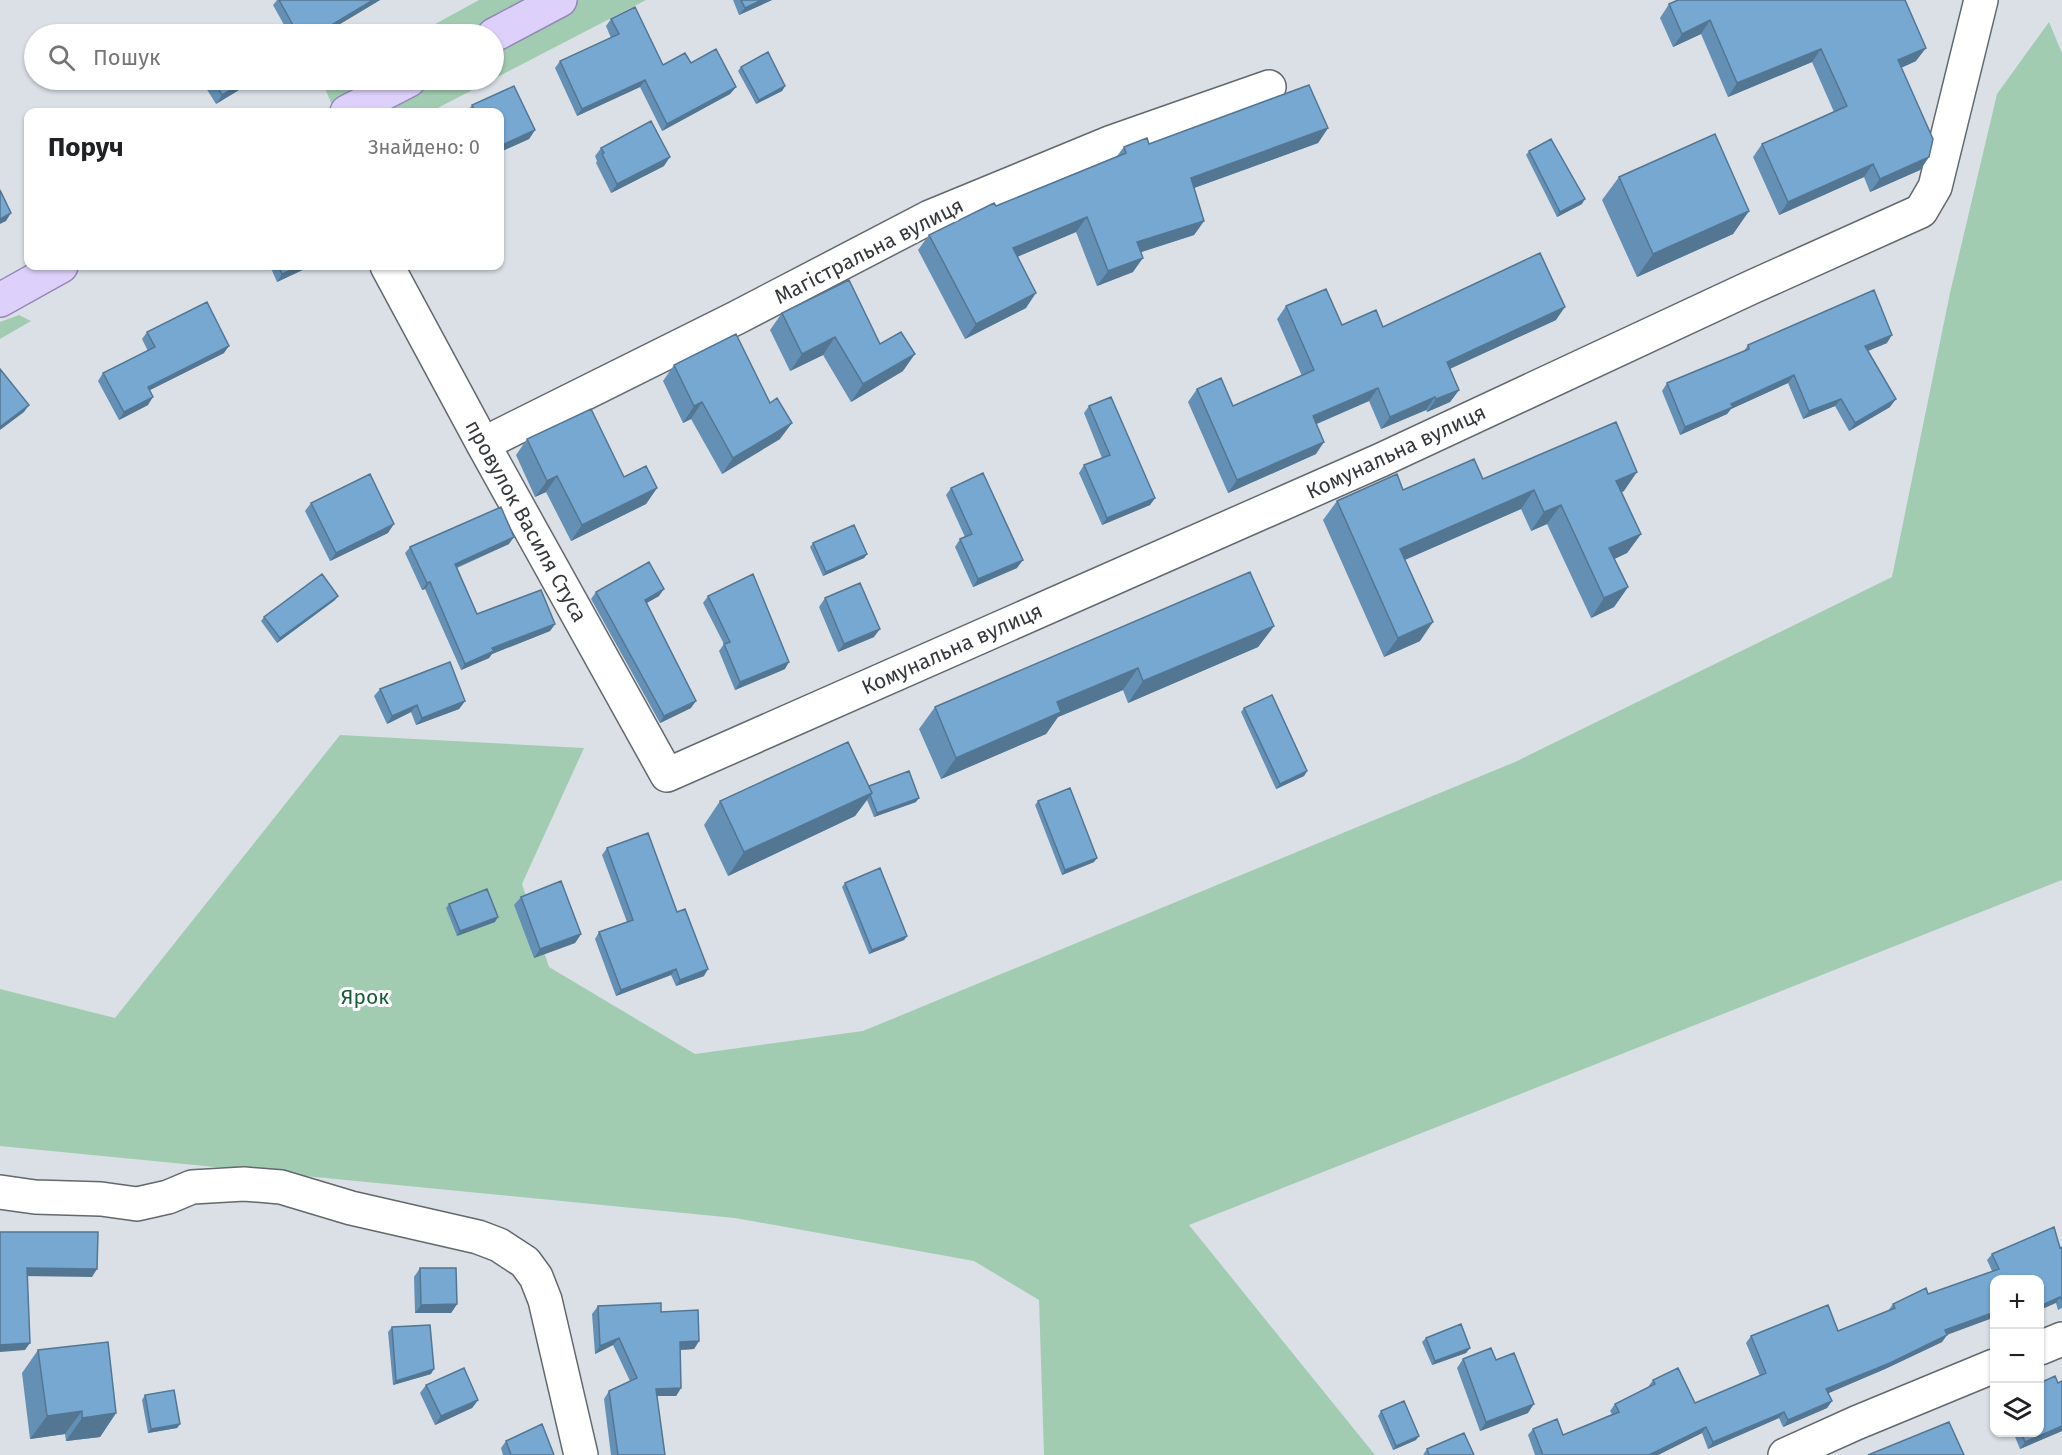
<!DOCTYPE html>
<html lang="uk">
<head>
<meta charset="utf-8">
<style>
  body { margin:0; font-family:"Fira Sans",sans-serif; background:#f6f6f6; color:#202124 }
  .controls { position:absolute; right:18px; bottom:18px; display:grid; overflow:hidden; border-radius:12px; box-shadow:0 2px 4px #0004 }
  .controls button { width:54px; height:54px; display:grid; place-items:center; padding:0; border:0; border-bottom:2px solid #e0e0e0; background:#fff; color:#202124; font:30px sans-serif }
  .list { margin:0; padding:0; list-style:none }
  h2 { display:flex; justify-content:space-between; align-items:center; height:78px; margin:0; padding:0 24px; font-size:26px }
  h2 small { font-size:20px; font-weight:400; color:#757577 }
  .icon { flex:none; width:33px; height:33px; fill:none; stroke:currentColor; stroke-width:2; stroke-linecap:round; stroke-linejoin:round }
  .map { position:relative; flex:none; width:2062px; height:1455px; overflow:hidden }
  .search { position:absolute; background:#fff; box-shadow:0 2px 4px #0004; left:24px; top:24px; width:480px; height:66px; display:flex; align-items:center; gap:15px; box-sizing:border-box; padding:0 21px; border-radius:33px; color:#757577; font-size:22px }
  .panel { position:absolute; background:#fff; box-shadow:0 2px 4px #0004; left:24px; top:108px; width:480px; height:162px; border-radius:12px }
  .map>svg:first-child { display:block }
  .green { fill:#a2ccb1 }
  .lines { fill:none; stroke-linecap:round; stroke-linejoin:round }
  .minor-casing { stroke:#62686d; stroke-width:36 }
  .major-casing { stroke:#9488b6; stroke-width:36 }
  .minor { stroke:#fff; stroke-width:33 }
  .major { stroke:#ddd1fb; stroke-width:33 }
  .wall { fill:#6590b5 }
  .shaded-wall { fill:#537693 }
  .building { fill:#76a8d2; stroke:#537693; stroke-width:1.5 }
  .labels { text-anchor:middle; stroke-width:6; stroke-linejoin:round; paint-order:stroke }
  .street-label { font-size:21px; fill:#36393b; stroke:#fff }
  .park-label { font-size:21px; fill:#185c39; stroke:#fff }
</style>
</head>
<body>
<div class="map">
<svg width="2062" height="1455" viewBox="0 0 2062 1455">
  <rect width="100%" height="100%" fill="#dae0e6"/>
  <path class="green" d="M479 0H529L464 34H417Z
    M578 0H646L430 112H369L430 80H494V45Z
    M2049 22 2062 53V880L1189 1225 1375 1455H1044L1039 1300 974 1261 735 1218 0 1146V989L115 1018 340 735 584 748 522 884 549 967 695 1054 863 1031 1515 762 1892 577 1950 293 1997 94Z
    M336 80H380L332 105 324 86Z
    M19 315 31 321 0 339V322Z"/>
  <g class="lines">
    <g class="minor-casing">
      <path id="minor" d="M387 266 483 444 667 775 1381 460 1752 287 1921 211 1935 187 1981 0
        M483 444 736 318 930 217 1112 142 1269 87
        M0 1192 35 1197 101 1199 137 1204 168 1197 192 1187 244 1184 281 1187 351 1208 478 1237 499 1245 525 1262 536 1277 545 1300 581 1455
        M2040 1348 2062 1339
        M1785 1455 1856 1423 1994 1366"/>
    </g>
    <g class="major-casing">
      <path id="major" d="M494 35 560 0
        M347 112 409 80
        M0 300 61 266"/>
    </g>
    <use href="#minor" class="minor"/>
    <use href="#major" class="major"/>
  </g>
  <path class="wall" d="M277 0H380L335 27 330 34H289L273 5Z
    M733 0H772L739 15Z
    M1669 4 1916 61 1901 68 1929 157 1920 170 1870 192 1864 177 1779 215 1753 157 1762 144 1834 112 1812 62 1728 97 1701 34 1673 47 1660 18Z
    M611 19 663 65 691 63 736 87 730 94 662 131 640 87 577 116 555 68 560 61 611 38 606 26Z
    M741 67 785 86 782 91 756 104 738 71Z
    M201 80H254L252 82 216 104Z
    M514 86 535 130 529 139 500 152V112H467L472 105Z
    M1328 128 1318 143 1194 188 1204 221 1194 235 1141 252 1133 272 1097 286 1076 232 1018 256 1026 308 965 339 918 250 929 235 996 206 1117 156 1124 147Z
    M601 148 664 166 611 193 596 163 597 161 595 156Z
    M1529 151 1582 204 1557 217 1526 155Z
    M1619 177 1749 211 1733 234 1637 277 1602 200Z
    M270 266H311L277 282Z
    M1286 306 1342 325 1383 327 1556 320 1450 369 1459 390 1450 402 1427 412 1426 410 1381 429 1369 401 1317 424 1316 454 1228 493 1188 402 1197 389 1233 406 1302 376 1277 319Z
    M782 313 880 344 903 371 851 402 823 355 790 371 770 330Z
    M147 332 224 353 150 390 148 405 119 420 98 381 103 373 148 351 142 339Z
    M1887 343 1868 351 1890 407 1849 431 1835 406 1803 419 1788 383 1731 409 1727 414 1680 435 1662 391 1667 383 1744 351 1748 345Z
    M674 365 780 439 722 474 691 419 683 423 663 381Z
    M1089 406 1155 498 1150 505 1102 525 1079 473 1084 465 1102 458 1084 413Z
    M527 439 624 477 657 488 646 504 571 541 546 492 535 497 516 455Z
    M1483 479 1624 491 1622 492 1641 534 1627 553 1614 559 1628 587 1614 607 1591 618 1547 524 1531 531 1521 509 1405 560 1420 641 1384 657 1323 520 1337 501 1403 490Z
    M951 488 1017 568 973 587 955 547 960 539 965 537 946 495Z
    M311 503 388 533 330 561 305 511Z
    M813 543 867 554 864 558 823 576 810 547Z
    M509 544 457 568 477 614 555 624 550 631 492 654 489 658 461 670 425 589 422 590 405 553 410 547Z
    M596 592 659 596 646 603 691 708 660 723 591 599Z
    M708 596 785 669 735 690 719 651 724 644 703 603Z
    M825 598 874 637 838 652 819 607Z
    M335 600 277 643 261 621 264 617Z
    M1274 626 1258 647 1128 703 1123 690 1058 717 1046 734 941 779 919 729 935 707Z
    M380 689 465 701 459 709 416 725 411 712 387 724 374 696Z
    M1244 708 1307 771 1304 776 1276 789 1241 712Z
    M869 786 916 802 874 817 867 800 855 816 728 876 704 825 720 801Z
    M1038 801 1094 862 1062 875 1035 805Z
    M607 848 677 912 704 976 676 986 671 975 616 996 595 939 599 932 627 922 602 855Z
    M845 883 907 936 904 940 869 954 842 887Z
    M521 897 581 934 575 943 534 958 514 905Z
    M449 904 495 922 457 936 446 908Z
    M2062 1247V1308L2058 1310 2056 1303 1995 1280V1317L1947 1335 1942 1342 1885 1369 1828 1393 1832 1401 1827 1408 1783 1427 1779 1418 1708 1449 1702 1433 1658 1455H1535L1528 1435 1533 1429 1563 1435 1612 1414 1610 1411 1615 1404 1648 1387 1653 1380 1695 1403 1760 1376 1746 1343 1751 1336 1838 1331 1888 1311 1893 1304 1928 1294 1992 1271 1987 1260 1992 1254Z
    M420 1268 457 1304 451 1313H415L414 1277Z
    M598 1306 661 1312 699 1341 694 1349 681 1350V1388L676 1396H657L665 1455H611L604 1399 609 1391 630 1381 613 1345 595 1354 592 1314Z
    M392 1327 431 1374 393 1385 388 1332Z
    M1426 1338 1470 1348 1466 1353 1432 1365 1422 1342Z
    M38 1350 116 1413 100 1437 66 1441 65 1434 30 1439 22 1373Z
    M1463 1359 1496 1360 1528 1413 1480 1431 1457 1368Z
    M2062 1381V1431L2020 1449 2013 1432H2040Z
    M426 1385 478 1400 472 1408 435 1425 420 1393Z
    M145 1395 180 1424 177 1428 148 1433 142 1400Z
    M1381 1411 1416 1440 1393 1450 1378 1416Z
    M506 1441 554 1455H503L501 1448Z
    M1427 1449 1474 1455H1423Z"/>
  <path class="shaded-wall" d="M373 0H380L330 30 335 28 330 34H322L333 24Z
    M762 0H772L739 15 745 8Z
    M1710 20 1701 34 1673 47 1682 34Z
    M1926 48 1916 61 1889 73 1898 60Z
    M1821 49 1812 62 1728 97 1737 83Z
    M248 80H254L252 82 216 104 222 95Z
    M645 80 640 87 577 116 582 109Z
    M785 86 782 91 756 104 759 100Z
    M736 87 730 94 662 131 667 124Z
    M1328 128 1318 143 1180 193 1191 178Z
    M535 130 529 139 500 152V146Z
    M670 157 664 166 611 193 617 184Z
    M1929 157 1920 170 1870 192 1880 179Z
    M1873 164 1864 177 1779 215 1788 202Z
    M1585 199 1582 204 1557 217 1560 212Z
    M1749 211 1733 234 1637 277 1653 254Z
    M11 213 6 221 0 224V219Z
    M1087 217 1076 232 1003 263 1013 248Z
    M1204 221 1194 235 1126 257 1137 242Z
    M1143 258 1133 272 1097 286 1108 271Z
    M301 266H311L277 282 282 274Z
    M1036 293 1026 308 965 339 976 324Z
    M1565 307 1556 320 1438 374 1447 362Z
    M1892 335 1887 343 1860 354 1865 346Z
    M835 337 823 355 790 371 802 354Z
    M229 346 224 353 142 394 148 387Z
    M915 354 903 371 851 402 863 384Z
    M1794 375 1788 383 1731 409 1727 414 1680 435 1685 427 1731 404Z
    M1378 388 1369 401 1304 429 1313 416Z
    M1459 390 1450 402 1427 412 1436 399Z
    M153 397 148 405 119 420 124 412Z
    M1435 397 1426 410 1381 429 1390 417Z
    M1841 399 1835 406 1803 419 1809 411Z
    M1896 399 1890 407 1849 431 1855 423Z
    M702 402 691 419 683 423 694 406Z
    M29 405 24 412 0 430V427Z
    M792 423 780 439 722 474 733 458Z
    M1324 442 1316 454 1228 493 1237 480Z
    M1637 472 1624 491 1603 500 1616 481Z
    M557 476 546 492 535 497 547 481Z
    M657 488 646 504 571 541 582 525Z
    M1534 490 1521 509 1386 568 1400 549Z
    M1155 498 1150 505 1102 525 1107 518Z
    M1561 505 1547 524 1531 531 1544 512Z
    M394 524 388 533 330 561 336 553Z
    M1641 534 1627 553 1595 568 1609 548Z
    M514 537 509 544 450 570 455 564Z
    M867 554 864 558 823 576 826 572Z
    M1023 560 1017 568 973 587 978 579Z
    M430 582 425 589 422 590 427 583Z
    M1628 587 1614 607 1591 618 1604 598Z
    M664 589 659 596 640 607 645 600Z
    M338 596 335 600 277 643 280 638Z
    M1433 622 1420 641 1384 657 1398 638Z
    M555 624 550 631 492 654 489 658 461 670 465 664 492 648Z
    M1274 626 1258 647 1128 703 1143 681Z
    M880 629 874 637 838 652 844 644Z
    M789 662 785 669 735 690 740 682Z
    M1138 668 1123 690 1058 717 1046 734 941 779 956 758 1057 702Z
    M465 701 459 709 416 725 422 718Z
    M696 701 691 708 660 723 664 716Z
    M417 705 411 712 387 724 392 716Z
    M1307 771 1304 776 1276 789 1280 784Z
    M872 793 855 816 728 876 744 852Z
    M919 798 916 802 874 817 877 813Z
    M1097 858 1094 862 1062 875 1065 870Z
    M498 917 495 922 457 936 460 931Z
    M581 934 575 943 534 958 540 949Z
    M907 936 904 940 869 954 872 950Z
    M676 969 671 975 616 996 621 990Z
    M708 969 704 976 676 986 680 980Z
    M27 1268 97 1269 92 1277 22 1276Z
    M2060 1297 2056 1303 2040 1310V1306Z
    M457 1304 451 1313H415L421 1305Z
    M1995 1312V1317L1940 1337 1945 1330Z
    M1947 1335 1942 1342 1885 1369 1822 1396 1826 1389Z
    M619 1338 613 1345 595 1354 600 1346Z
    M699 1341 694 1349 675 1350 680 1342Z
    M30 1343 25 1350 0 1352V1345Z
    M1470 1348 1466 1353 1432 1365 1435 1361Z
    M434 1369 431 1374 393 1385 396 1381Z
    M681 1388 676 1396H650L656 1389Z
    M478 1400 472 1408 435 1425 441 1416Z
    M1832 1401 1827 1408 1783 1427 1788 1420Z
    M1534 1404 1528 1413 1480 1431 1486 1422Z
    M82 1411 65 1434 30 1439 47 1416Z
    M1784 1412 1779 1418 1708 1449 1713 1442Z
    M116 1413 100 1437 66 1441 82 1418Z
    M180 1424 177 1428 148 1433 151 1429Z
    M2062 1426V1431L2020 1449 2025 1442Z
    M1706 1427 1702 1433 1658 1455H1649Z
    M1419 1436 1416 1440 1393 1450 1396 1446Z"/>
  <path class="building" d="M279 0H373L333 24 335 28 322 34H298Z
    M741 0H762L745 8Z
    M1678 0H1905L1926 48 1898 60 1933 139 1929 157 1880 179 1873 164 1788 202 1762 144 1847 106 1821 49 1737 83 1710 20 1682 34 1669 4Z
    M635 7 663 65 685 53 691 63 716 49 736 87 667 124 645 80 582 109 560 61 619 34 611 19Z
    M768 52 785 86 759 100 741 67Z
    M213 80H248L222 95Z
    M1309 85 1328 128 1191 178 1204 221 1137 242 1143 258 1108 271 1087 217 1013 248 1036 293 976 324 929 235 994 203 996 206 1126 153 1124 147 1129 145 1147 138 1149 144Z
    M514 86 535 130 500 146V112H476L472 105Z
    M651 121 670 157 617 184 602 154 604 153 601 148Z
    M1715 134 1749 211 1653 254 1619 177Z
    M1551 139 1585 199 1560 212 1529 151Z
    M0 190 11 213 0 219Z
    M1540 253 1565 307 1447 362 1459 390 1436 399 1435 397 1390 417 1378 388 1313 416 1324 442 1237 480 1197 389 1221 378 1233 406 1314 370 1286 306 1326 289 1342 325 1376 310 1383 327Z
    M278 266H301L282 274Z
    M849 280 880 344 901 332 915 354 863 384 835 337 802 354 782 313Z
    M1874 290 1892 335 1865 346 1896 399 1855 423 1841 399 1809 411 1794 375 1731 404 1733 407 1685 427 1667 383 1749 349 1748 345Z
    M207 302 229 346 148 387 153 397 124 412 103 373 155 347 147 332Z
    M736 334 770 403 777 398 792 423 733 458 702 402 694 406 674 365Z
    M0 369 29 405 0 427Z
    M1111 397 1155 498 1107 518 1084 465 1110 455 1089 406Z
    M591 409 624 477 646 466 657 488 582 525 557 476 547 481 527 439Z
    M1616 422 1637 472 1616 481 1641 534 1609 548 1628 587 1604 598 1561 505 1544 512 1534 490 1400 549 1433 622 1398 638 1337 501 1397 474 1403 490 1474 459 1483 479Z
    M983 473 1023 560 978 579 960 539 972 534 951 488Z
    M370 474 394 524 336 553 311 503Z
    M501 507 514 537 455 564 477 614 541 590 555 624 492 648 494 651 465 664 430 582 427 583 410 547Z
    M854 525 867 554 826 572 813 543Z
    M649 562 664 589 645 600 696 701 664 716 596 592Z
    M1250 572 1274 626 1143 681 1138 668 1057 702 1061 712 956 758 935 707Z
    M322 574 338 596 280 638 264 617Z
    M753 574 789 662 740 682 724 644 730 642 708 596Z
    M860 583 880 629 844 644 825 598Z
    M450 662 465 701 422 718 417 705 392 716 380 689Z
    M1272 695 1307 771 1280 784 1244 708Z
    M848 742 872 793 744 852 720 801Z
    M909 771 919 798 877 813 870 795 872 793 869 786Z
    M1070 788 1097 858 1065 870 1038 801Z
    M648 833 677 912 685 909 708 969 680 980 676 969 621 990 599 932 633 920 607 848Z
    M880 868 907 936 872 950 845 883Z
    M561 881 581 934 540 949 521 897Z
    M487 889 498 917 460 931 449 904Z
    M2054 1227 2060 1248 2062 1247V1300L2060 1297 2040 1306V1280H1995V1312L1945 1330 1947 1335 1890 1363 1826 1389 1832 1401 1788 1420 1784 1412 1713 1442 1706 1427 1649 1455H1543L1533 1429 1557 1419 1563 1435 1619 1412 1615 1404 1655 1384 1653 1380 1678 1368 1695 1403 1766 1373 1751 1336 1828 1305 1838 1331 1895 1308 1893 1304 1926 1288 1928 1294 1999 1269 1992 1254Z
    M0 1232H98L97 1269 27 1268 30 1343 0 1345Z
    M420 1268H456L457 1304 421 1305Z
    M661 1303V1312L698 1310 699 1341 680 1342 681 1388 656 1389 665 1455H618L609 1391 637 1378 619 1338 600 1346 598 1306Z
    M1461 1324 1470 1348 1435 1361 1426 1338Z
    M430 1325 434 1369 396 1381 392 1327Z
    M108 1342 116 1413 82 1418V1411L47 1416 38 1350Z
    M1491 1348 1496 1360 1514 1353 1534 1404 1486 1422 1463 1359Z
    M464 1368 478 1400 441 1416 426 1385Z
    M2055 1376 2058 1383 2062 1381V1426L2025 1442 2021 1432H2040V1383Z
    M174 1390 180 1424 151 1429 145 1395Z
    M1404 1401 1419 1436 1396 1446 1381 1411Z
    M1949 1422 1964 1455H1868Z
    M542 1424 554 1455H511L506 1441Z
    M1464 1433 1474 1455H1429L1427 1449Z"/>
  <g class="labels">
    <g class="street-label">
      <text transform="translate(869 251) rotate(-27)" y="7">Магістральна вулиця</text>
      <text transform="translate(1396 452) rotate(-25)" y="7">Комунальна вулиця</text>
      <text transform="translate(526 521) rotate(61)" y="7">провулок Василя Стуса</text>
      <text transform="translate(952 649) rotate(-24)" y="7">Комунальна вулиця</text>
    </g>
    <g class="park-label">
      <text x="365" y="1004">Ярок</text>
    </g>
  </g>
</svg>
<div class="controls">
<button>+</button>
<button>−</button>
<button><svg class="icon" aria-label="layers" viewBox="0 0 24 24"><path d="M12 4l9 5-9 5-9-5zM3 14l9 5 9-5"/></svg></button>
</div>
<div class="search"><svg class="icon" aria-label="search" viewBox="0 0 24 24"><circle cx="10" cy="10" r="6"/><path d="M15 15l6 6"/></svg>Пошук</div>
<section class="panel">
<h2>Поруч<small>Знайдено: 0</small></h2>
<ul class="list">
</ul>
</section>
</div>
</body>
</html>
